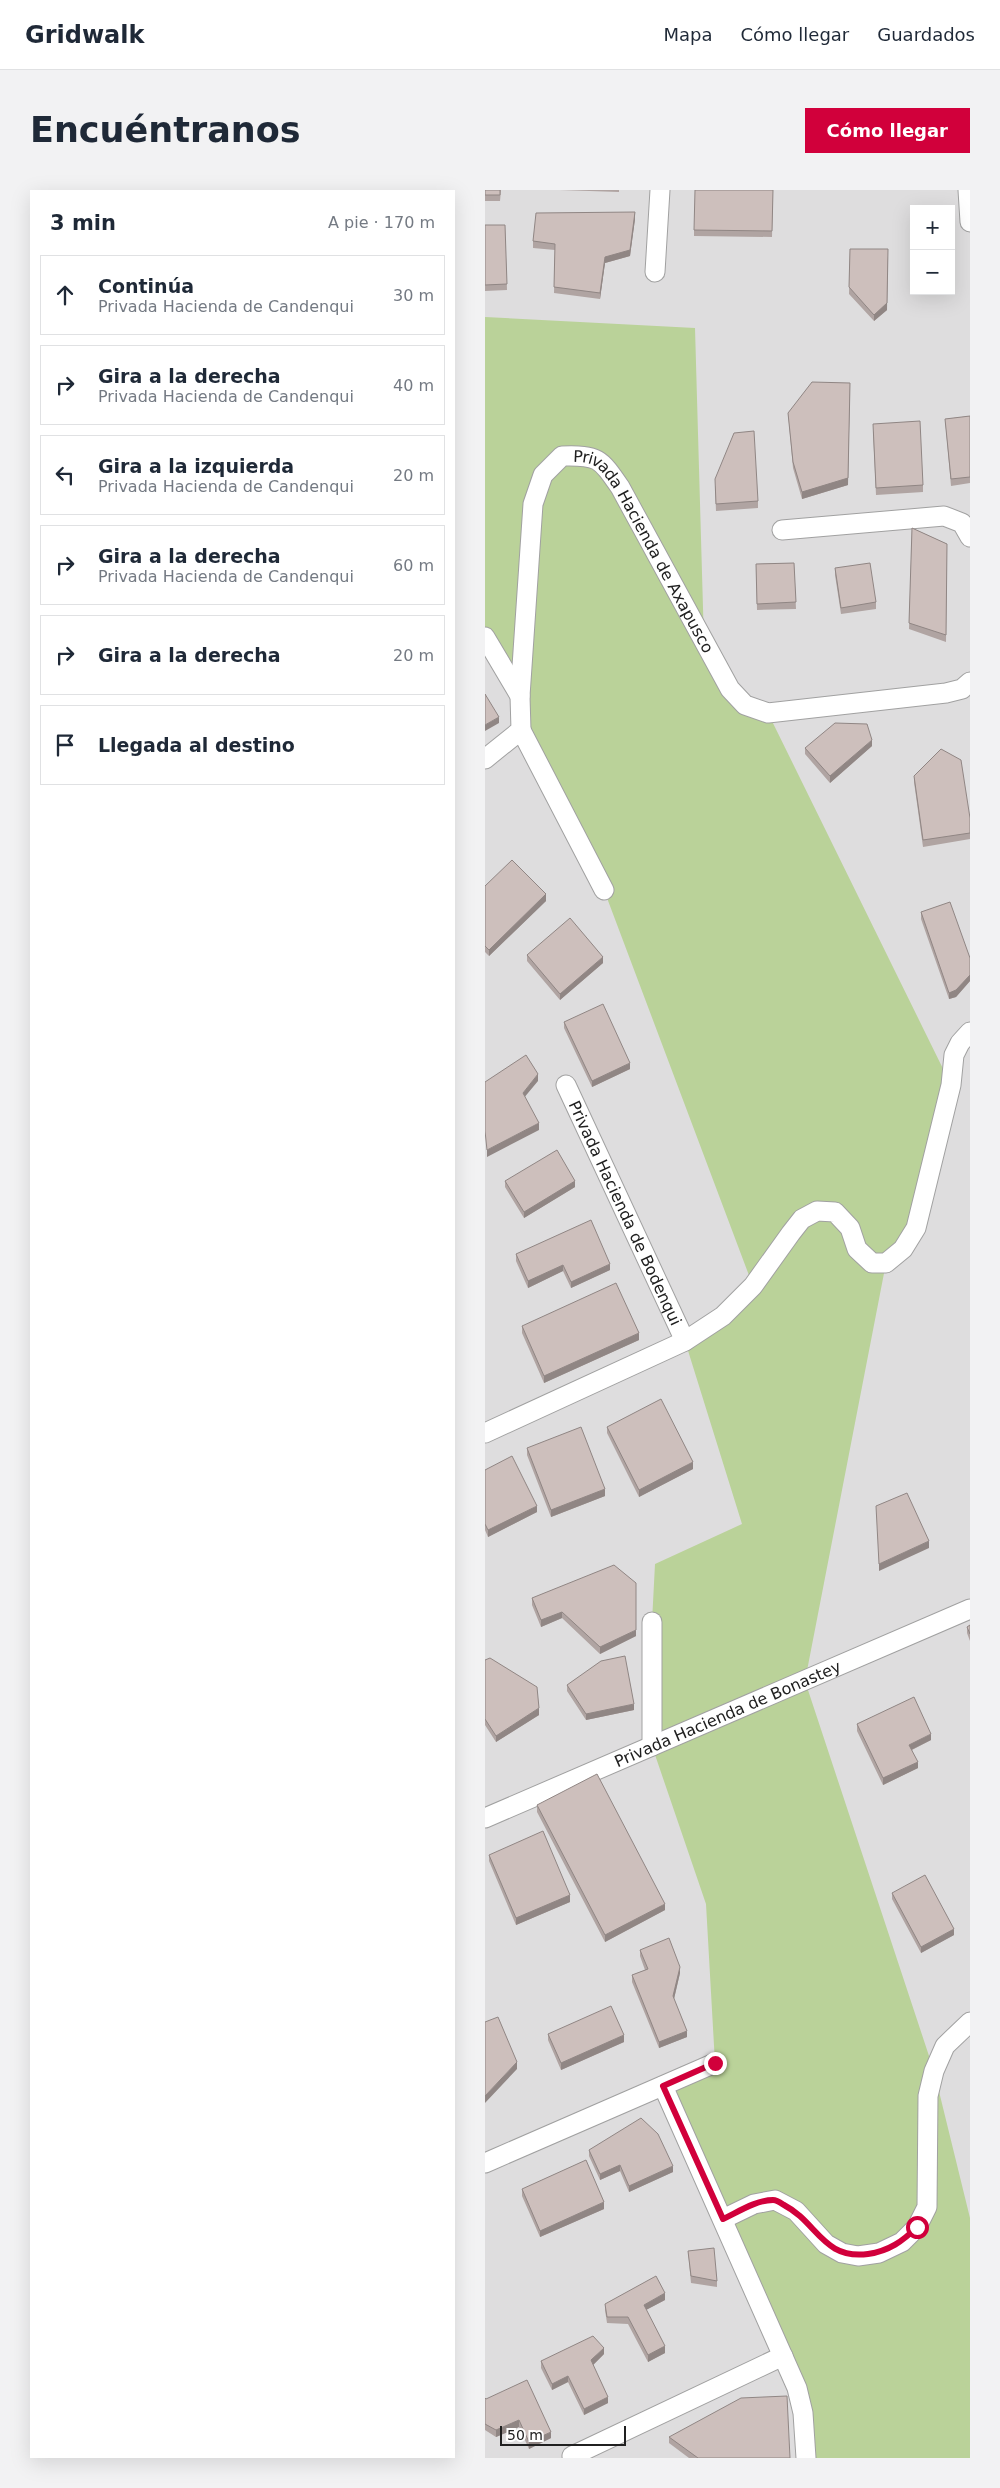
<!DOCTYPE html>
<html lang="es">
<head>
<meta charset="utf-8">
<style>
  body { margin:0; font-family:"DejaVu Sans",sans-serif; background:#f2f2f3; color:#1f2937 }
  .controls { position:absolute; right:15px; top:15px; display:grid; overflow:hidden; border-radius:0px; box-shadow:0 5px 20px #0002 }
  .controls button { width:45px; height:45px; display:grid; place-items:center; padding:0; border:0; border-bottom:1px solid #e0e1e3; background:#fff; color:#1f2937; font:25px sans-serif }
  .scale { position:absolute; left:15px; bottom:12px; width:126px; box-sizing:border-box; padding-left:5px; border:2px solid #202020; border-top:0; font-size:14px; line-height:18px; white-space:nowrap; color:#202020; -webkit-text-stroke:4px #fff; paint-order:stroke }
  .stop { position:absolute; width:15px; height:15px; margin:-11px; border:4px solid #d1003b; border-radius:50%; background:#fff }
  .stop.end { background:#d1003b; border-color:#fff; box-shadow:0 1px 5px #0008 }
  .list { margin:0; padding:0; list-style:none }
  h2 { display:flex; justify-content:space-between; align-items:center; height:65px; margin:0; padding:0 20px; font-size:21px }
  h2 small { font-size:16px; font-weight:400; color:#747a83 }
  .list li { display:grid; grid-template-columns:32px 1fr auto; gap:15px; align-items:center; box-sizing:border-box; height:80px; margin:0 10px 10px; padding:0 10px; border:1px solid #e0e1e3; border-radius:0px }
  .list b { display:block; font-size:19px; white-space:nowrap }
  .list p { margin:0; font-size:16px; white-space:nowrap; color:#747a83 }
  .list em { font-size:16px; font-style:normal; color:#747a83 }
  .icon { flex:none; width:28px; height:28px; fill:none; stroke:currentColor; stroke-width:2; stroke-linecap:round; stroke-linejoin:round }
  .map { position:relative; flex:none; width:485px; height:2268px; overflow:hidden; border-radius:0px }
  header { display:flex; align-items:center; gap:30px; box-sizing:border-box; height:70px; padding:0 25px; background:#fff; border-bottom:1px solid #e0e1e3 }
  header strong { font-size:24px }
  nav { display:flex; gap:28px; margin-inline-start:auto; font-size:18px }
  .intro { display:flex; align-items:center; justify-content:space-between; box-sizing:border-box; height:120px; padding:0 30px }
  h1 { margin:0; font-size:35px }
  .button { padding:12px 22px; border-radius:0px; background:#d1003b; color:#fff; font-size:18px; font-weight:700 }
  main { display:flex; gap:30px; padding:0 30px }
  aside { flex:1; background:#fff; border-radius:0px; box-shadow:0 5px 20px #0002 }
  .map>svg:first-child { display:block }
  .residential { fill:#deddde; fill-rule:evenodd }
  .forest { fill:#bad299 }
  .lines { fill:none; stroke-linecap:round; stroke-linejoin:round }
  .minor-casing { stroke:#a1a1a1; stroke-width:21 }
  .minor { stroke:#fff; stroke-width:19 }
  .wall { fill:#b0a4a2 }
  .shaded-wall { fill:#908684 }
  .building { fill:#cdbfbc; stroke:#908684 }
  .route { stroke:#d1003b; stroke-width:6 }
  .labels { text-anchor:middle; stroke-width:4.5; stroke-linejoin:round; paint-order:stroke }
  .street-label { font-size:16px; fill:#202020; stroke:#fff }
</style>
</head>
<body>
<header>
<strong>Gridwalk</strong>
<nav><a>Mapa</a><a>Cómo llegar</a><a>Guardados</a></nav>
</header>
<div class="intro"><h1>Encuéntranos</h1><a class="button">Cómo llegar</a></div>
<main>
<aside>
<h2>3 min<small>A pie · 170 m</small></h2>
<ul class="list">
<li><svg class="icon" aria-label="ahead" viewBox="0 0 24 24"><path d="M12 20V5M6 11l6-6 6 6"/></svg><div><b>Continúa</b><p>Privada Hacienda de Candenqui</p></div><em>30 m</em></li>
<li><svg class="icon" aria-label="right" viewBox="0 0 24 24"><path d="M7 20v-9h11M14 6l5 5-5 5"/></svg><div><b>Gira a la derecha</b><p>Privada Hacienda de Candenqui</p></div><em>40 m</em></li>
<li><svg class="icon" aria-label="left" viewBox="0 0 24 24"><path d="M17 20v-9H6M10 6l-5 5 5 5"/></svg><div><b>Gira a la izquierda</b><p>Privada Hacienda de Candenqui</p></div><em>20 m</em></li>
<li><svg class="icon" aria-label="right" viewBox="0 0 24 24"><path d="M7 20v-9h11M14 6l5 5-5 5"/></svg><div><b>Gira a la derecha</b><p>Privada Hacienda de Candenqui</p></div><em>60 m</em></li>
<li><svg class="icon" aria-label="right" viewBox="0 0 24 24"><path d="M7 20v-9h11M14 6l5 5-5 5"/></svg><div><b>Gira a la derecha</b></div><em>20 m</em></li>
<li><svg class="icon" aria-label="arrive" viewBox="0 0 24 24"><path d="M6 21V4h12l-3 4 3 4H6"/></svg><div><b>Llegada al destino</b></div></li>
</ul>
</aside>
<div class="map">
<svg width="485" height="2268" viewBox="0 0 485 2268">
  <rect width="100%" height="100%" fill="#f1ebe6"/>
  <path class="residential" d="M0 0H485V2268H0ZM429 19H466V101H429Z"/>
  <path class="forest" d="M0 127 210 138 219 453 245 499 283 523 466 895 431 1038 401 1073 320 1491 449 1881 485 2028V2268H321L318 2223 178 1896 230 1873 221 1714 167 1556V1432L170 1374 257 1334 200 1151 268 1096 119 700 36 540 35 506 0 448Z"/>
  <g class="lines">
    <g class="minor-casing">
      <g id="minor">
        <path d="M483 0 485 32"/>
        <path d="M170 82 175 0"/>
        <path d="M297 340 459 326 477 333 485 347"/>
        <path d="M0 447 35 506"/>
        <path d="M36 540 119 700"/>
        <path id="s1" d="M0 569 36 540 35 506 48 314 58 285 77 266C113 265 115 268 135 297L245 499 260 515 283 523 461 503 477 499 485 492"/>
        <path id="s2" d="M81 895 200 1151"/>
        <path d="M0 1243 200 1151 238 1126 268 1096 306 1043 317 1029 332 1021 350 1022 365 1038 372 1059 387 1073H401L418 1059 431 1038 466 895 469 865 475 853 485 842"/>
        <path d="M167 1556V1432"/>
        <path id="s3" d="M0 1628 485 1419"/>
        <path d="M178 1896 312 2198 318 2223 321 2268"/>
        <path d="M0 1973 230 1873"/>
        <path d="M238 2029 269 2014 290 2010 311 2021 341 2054 357 2063 373 2066 394 2063 417 2052 432 2037 442 2017 443 1906 449 1881 460 1856 485 1832"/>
        <path d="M87 2266 298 2166"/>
      </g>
    </g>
    <use href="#minor" class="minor"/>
  </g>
  <path class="wall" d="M0 0H16L15 11H0Z
    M75 0H134V2Z
    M288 0 287 47 209 46V40Z
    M150 29 145 66 120 73 115 109 69 103 70 60 48 58V51Z
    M0 35H20L22 100 0 101Z
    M365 59 402 120 389 131 364 104Z
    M303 223 363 295 317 309 308 278Z
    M485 226V293L466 296 460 229Z
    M388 241 438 295V302L391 305Z
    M230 296 273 311V318L231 321Z
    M427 338 462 354 461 452 424 439Z
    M309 373 311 419 272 420 271 374Z
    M350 378 391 412V419L356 424 350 385Z
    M387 556 345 593 320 564V558Z
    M429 586 485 628V649L438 657 429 592Z
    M0 696 61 711 4 766 0 762Z
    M436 722 485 768V791L471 807 464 809 436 729Z
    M42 765 118 773 75 810 42 771Z
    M79 832 145 879 107 897 79 838Z
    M20 991 90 997 39 1028 20 997Z
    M31 1064 125 1080 86 1098 78 1081 43 1098 31 1071Z
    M37 1136 154 1150 59 1193 37 1143Z
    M122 1237 208 1279 154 1307 122 1243Z
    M42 1258 120 1306 66 1327 42 1265Z
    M0 1280 52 1322 3 1347 0 1340Z
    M47 1408 151 1446 115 1464 77 1428 56 1437 47 1415Z
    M485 1435V1451L482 1443V1437Z
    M0 1470 54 1525 11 1552 0 1535Z
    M82 1495 149 1520 101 1530 82 1501Z
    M372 1534 446 1550 427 1560 433 1578 398 1595 372 1541Z
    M52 1615 180 1720 120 1752 52 1622Z
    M4 1665 85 1712 31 1735 4 1671Z
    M407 1703 469 1745 436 1763 407 1709Z
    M155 1760 195 1783 189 1809 202 1847 174 1858 147 1792V1785L160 1780 155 1766Z
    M63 1844 139 1852 76 1880 63 1850Z
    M104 1960 188 1982 144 2002 135 1981 115 1990 104 1966Z
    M37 1999 119 2019 55 2047 37 2006Z
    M203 2061 232 2091V2097L206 2093Z
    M180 2110 161 2120 180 2163 163 2172 143 2134 122 2133 120 2120V2114Z
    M119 2164 108 2175 123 2213 99 2225 83 2192 67 2200 56 2178V2171Z
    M0 2208 66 2248 44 2259 34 2237 11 2247 0 2240Z
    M184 2247 305 2268H204L184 2253Z"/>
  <path class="shaded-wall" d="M150 22V29L145 66 120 73 115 109V103L120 67Z
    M403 66 402 120 389 131V125Z
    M365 193 363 295 317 309V302Z
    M14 527V533L0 541V535Z
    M387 550V556L345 593V586Z
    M61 704V711L4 766V760Z
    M118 767V773L75 810V804Z
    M485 785V791L471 807 464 809V803Z
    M145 873V879L107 897V891Z
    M53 884V891L38 909V903Z
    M54 933V940L2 967V960Z
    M90 991V997L39 1028V1022Z
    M125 1074V1080L86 1098V1092Z
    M78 1075V1081L43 1098V1091Z
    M154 1143V1150L59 1193V1186Z
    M208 1272V1279L154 1307V1300Z
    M120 1299V1306L66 1327V1320Z
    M52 1316V1322L3 1347V1340Z
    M444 1351V1358L394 1381V1374Z
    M77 1422V1428L56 1437V1430Z
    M151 1440V1446L115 1464V1457Z
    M149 1514V1520L101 1530V1524Z
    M54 1518V1525L11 1552V1546Z
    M446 1544V1550L424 1561V1555Z
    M433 1572V1578L398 1595V1588Z
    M85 1705V1712L31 1735V1728Z
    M180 1714V1720L120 1752V1745Z
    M469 1739V1745L436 1763V1757Z
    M195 1777V1783L188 1813V1806Z
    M202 1841V1847L174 1858V1852Z
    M139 1845V1852L76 1880V1873Z
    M32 1872V1879L0 1913V1906Z
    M135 1975V1981L115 1990V1984Z
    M188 1976V1982L144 2002V1996Z
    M119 2012V2019L55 2047V2041Z
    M180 2103V2110L159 2121V2115Z
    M180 2156V2163L163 2172V2165Z
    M119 2158V2164L106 2177V2170Z
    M83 2186V2192L67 2200V2194Z
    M123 2207V2213L99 2225V2219Z
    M34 2230V2237L11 2247V2240Z
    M66 2242V2248L44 2259V2252Z"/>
  <path class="building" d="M0 0H15V5H0Z
    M210 0H288L287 41 209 40Z
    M150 22 145 60 120 67 115 103 69 97 70 54 48 51 51 23Z
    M0 35H20L22 94 0 95Z
    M365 59H403L402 113 389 125 364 97Z
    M327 192 365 193 363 288 317 302 308 272 303 223Z
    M485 226V287L466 289 460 229Z
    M435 231 438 295 391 298 388 234Z
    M269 241 273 311 231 314 230 289 249 243Z
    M427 338 462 354 461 445 424 433Z
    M309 373 311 412 272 414 271 374Z
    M385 373 391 412 356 418 350 378Z
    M0 504 14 527 0 535Z
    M350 533 382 534 387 550 345 586 320 558Z
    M456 559 476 570 485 628V643L438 650 429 586Z
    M27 670 61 704 4 760 0 756V696Z
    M465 712 485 768V785L471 800 464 803 436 722Z
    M85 728 118 767 75 804 42 765Z
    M118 814 145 873 107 891 79 832Z
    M41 865 53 884 38 903 54 933 2 960 0 941V892Z
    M72 960 90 991 39 1022 20 991Z
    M106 1030 125 1074 86 1092 78 1075 43 1091 31 1064Z
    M131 1093 154 1143 59 1186 37 1136Z
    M176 1209 208 1272 154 1300 122 1237Z
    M96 1237 120 1299 66 1320 42 1258Z
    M27 1266 52 1316 3 1340 0 1334V1280Z
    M422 1303 444 1351 394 1374 391 1316Z
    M129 1375 151 1393V1440L115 1457 77 1422 56 1430 47 1408Z
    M485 1435V1444L482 1437Z
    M140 1466 149 1514 101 1524 82 1495 116 1471Z
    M5 1468 52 1497 54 1518 11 1546 0 1529V1470Z
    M429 1507 446 1544 424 1555 433 1572 398 1588 372 1534Z
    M112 1584 180 1714 120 1745 52 1615Z
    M58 1641 85 1705 31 1728 4 1665Z
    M440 1685 469 1739 436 1757 407 1703Z
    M184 1748 195 1777 188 1806 202 1841 174 1852 147 1785 163 1779 155 1760Z
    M126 1816 139 1845 76 1873 63 1844Z
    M13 1827 32 1872 0 1906V1832Z
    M156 1928 173 1944 188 1976 144 1996 135 1975 115 1984 104 1960Z
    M101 1970 119 2012 55 2041 37 1999Z
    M229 2058 232 2091 206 2086 203 2061Z
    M171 2086 180 2103 159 2115 180 2156 163 2165 143 2127H122L120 2114Z
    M108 2146 119 2158 106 2170 123 2207 99 2219 83 2186 67 2194 56 2171Z
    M42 2190 66 2242 44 2252 34 2230 11 2240 0 2234V2208L1 2209Z
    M302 2206 305 2268H213L184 2247 256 2208Z"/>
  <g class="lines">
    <path class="route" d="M230 1873 178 1896 238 2029C253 2022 271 2010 288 2010 292 2010 296 2013 299 2015 332 2032 338 2070 383 2064 404 2061 418 2051 432 2037"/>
  </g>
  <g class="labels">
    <g class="street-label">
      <text dy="6" stroke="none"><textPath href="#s1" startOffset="465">Privada Hacienda de Axapusco</textPath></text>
      <text dy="6" stroke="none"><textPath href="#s2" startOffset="141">Privada Hacienda de Bodenqui</textPath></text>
      <text dy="6" stroke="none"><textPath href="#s3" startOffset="264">Privada Hacienda de Bonastey</textPath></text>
    </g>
  </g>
</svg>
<div class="controls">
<button>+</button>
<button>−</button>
</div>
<div class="scale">50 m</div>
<div class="stop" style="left:432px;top:2037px"></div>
<div class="stop end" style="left:230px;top:1873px"></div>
</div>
</main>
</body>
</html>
